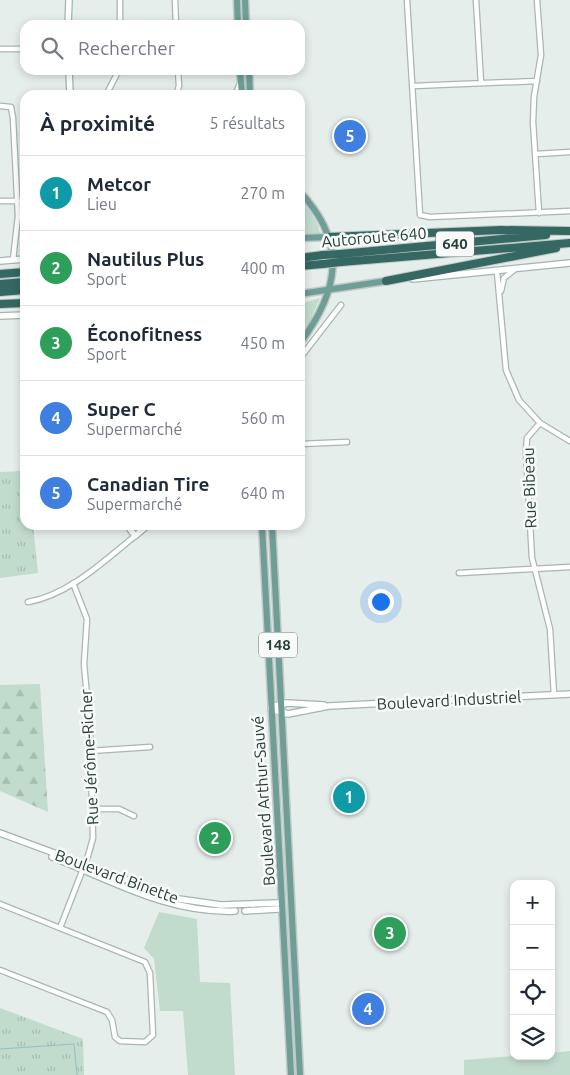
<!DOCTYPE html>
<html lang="fr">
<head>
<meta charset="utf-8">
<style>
  body { margin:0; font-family:Ubuntu,sans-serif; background:#f2f2f3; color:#1f2937 }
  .controls { position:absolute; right:15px; bottom:15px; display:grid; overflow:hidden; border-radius:10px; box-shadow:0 2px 8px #0003 }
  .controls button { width:45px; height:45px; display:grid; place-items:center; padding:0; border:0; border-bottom:1px solid #e0e1e3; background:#fff; color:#1f2937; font:25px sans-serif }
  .you { position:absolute; left:380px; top:601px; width:18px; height:18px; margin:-12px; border:4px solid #fff; border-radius:50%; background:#1a73e8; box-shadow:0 0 0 8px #1a73e833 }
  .badge { display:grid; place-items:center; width:32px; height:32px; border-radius:50%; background:#ea580c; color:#fff; font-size:16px; font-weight:700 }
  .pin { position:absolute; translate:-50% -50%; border:2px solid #fff; box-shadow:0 1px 5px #0006 }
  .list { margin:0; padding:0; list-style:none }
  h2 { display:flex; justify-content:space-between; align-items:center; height:65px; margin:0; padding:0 20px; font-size:21px }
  h2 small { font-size:16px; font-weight:400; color:#747a83 }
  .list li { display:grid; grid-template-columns:32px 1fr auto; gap:15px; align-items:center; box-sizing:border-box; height:75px; padding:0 20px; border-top:1px solid #e0e1e3 }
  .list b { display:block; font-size:19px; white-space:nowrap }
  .list p { margin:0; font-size:16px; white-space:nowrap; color:#747a83 }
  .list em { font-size:16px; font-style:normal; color:#747a83 }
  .icon { flex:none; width:28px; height:28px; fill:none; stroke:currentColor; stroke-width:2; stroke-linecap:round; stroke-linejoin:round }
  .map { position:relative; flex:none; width:570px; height:1075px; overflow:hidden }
  .search { position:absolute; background:#fff; box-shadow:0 2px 8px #0003; left:20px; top:20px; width:285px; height:55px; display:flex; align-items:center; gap:12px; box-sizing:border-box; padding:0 18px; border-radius:15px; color:#747a83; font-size:19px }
  .panel { position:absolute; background:#fff; box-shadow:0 2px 8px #0003; left:20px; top:90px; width:285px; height:440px; border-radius:15px }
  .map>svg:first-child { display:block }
  .green { fill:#c1dccc }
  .forest { fill:url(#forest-firs) }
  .park { fill:url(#park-tufts) }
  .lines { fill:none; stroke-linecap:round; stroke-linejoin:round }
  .stream { stroke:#94becc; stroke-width:1 }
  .street-casing { stroke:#a9b6b2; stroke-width:7 }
  .secondary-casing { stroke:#a2b5b1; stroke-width:8 }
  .primary-casing { stroke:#c2c9c8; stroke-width:9 }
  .highway-casing { stroke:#c2c9c8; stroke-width:10 }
  .street { stroke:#fff; stroke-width:4.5 }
  .secondary { stroke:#fff; stroke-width:5.5 }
  .primary { stroke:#6f9e97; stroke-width:6 }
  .highway { stroke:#356863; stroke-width:8 }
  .highway-bridge-casing { stroke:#c2c9c8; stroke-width:10; stroke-linecap:butt }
  .highway-bridge { stroke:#356863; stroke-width:8 }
  .labels { text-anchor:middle; stroke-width:5; stroke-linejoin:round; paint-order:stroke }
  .shield { fill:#f7faf9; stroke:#657673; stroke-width:1 }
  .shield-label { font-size:15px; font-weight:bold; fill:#263e3a }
  .street-label { font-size:16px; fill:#263e3a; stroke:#f7faf9 }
</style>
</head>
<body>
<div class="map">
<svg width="570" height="1075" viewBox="0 0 570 1075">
  <defs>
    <pattern id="forest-firs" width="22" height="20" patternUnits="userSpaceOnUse" patternTransform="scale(1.25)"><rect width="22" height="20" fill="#c1dccc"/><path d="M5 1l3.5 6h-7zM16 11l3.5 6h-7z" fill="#a6beb0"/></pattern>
    <pattern id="park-tufts" width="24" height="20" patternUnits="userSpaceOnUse" patternTransform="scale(1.25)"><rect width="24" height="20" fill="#c1dccc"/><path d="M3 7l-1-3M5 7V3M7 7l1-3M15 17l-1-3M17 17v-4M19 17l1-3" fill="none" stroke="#a6beb0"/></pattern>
  </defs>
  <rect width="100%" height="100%" fill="#e6eeeb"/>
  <path class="green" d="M300 199C308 209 319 221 320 234H300Z
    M320 298 310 321 300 335V304Z
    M159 912 197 919 200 982 230 983 235 1075H188L183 1011H160L154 959 144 948Z
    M570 1051V1075H464V1060L514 1056H551V1053Z"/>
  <path class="forest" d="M40 684 48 812 0 791V685Z"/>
  <path class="park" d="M25 471V525H33L38 573 0 578V472Z
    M0 1008 83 1039 84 1075H0Z"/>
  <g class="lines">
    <path class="stream" d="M0 1049 74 1044 77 1075"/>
    <g class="street-casing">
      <path id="street" d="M175 0 176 25
        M407 0 420 215 430 217 570 211
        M476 0 481 83
        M537 0 541 55 534 97 533 122 539 213
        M120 25V0
        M0 49H25
        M413 86 537 81
        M106 95 119 70
        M176 95 179 86 178 70
        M0 106 11 107 13 118 18 216 13 260
        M536 154 570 152
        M0 201H18
        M497 272 506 370 519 400 540 423 527 438 526 452 532 558 550 629 554 695
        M501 291 504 278 514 270
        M300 358 341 305
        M540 423 570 441
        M300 444 347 442
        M459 573 570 567
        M28 602C69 595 104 561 135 536
        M90 751 150 747
        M93 809H119L134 816
        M0 904 145 962 150 973 153 1035 145 1042 120 1041 115 1037 112 1020 107 1012 0 970
        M60 928 88 856 93 838 90 729 84 664 87 619 73 583"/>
    </g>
    <g class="secondary-casing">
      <path id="secondary" d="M68 25 69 0
        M69 70 70 95
        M236 95 241 82
        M0 261 25 259
        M413 279 570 263
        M0 316 25 315
        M127 525 135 536 148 525
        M271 707 287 703 324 705
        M271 709 288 714 329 706 570 694
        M0 833 179 899 221 905 278 903
        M52 857C111 880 169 914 235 911
        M245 911 278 909"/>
    </g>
    <g class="primary-casing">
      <path id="primary" d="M237 0 238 25
        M245 0 246 25
        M240 70 242 95
        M249 70 250 95
        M300 192C348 243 339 291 300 343
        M300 238 328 237
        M300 294 386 281
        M262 525 291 1075
        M272 525 300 1075"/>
    </g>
    <g class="highway-casing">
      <path id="highway" d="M328 237 501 230 570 231
        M340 254 546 235
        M300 258 323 255
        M341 262 570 243
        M300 266 323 264
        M0 274 25 272
        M386 281 556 248
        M0 284 25 282
        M0 292 25 290
        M0 304 25 303"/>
    </g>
    <use href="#street" class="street"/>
    <use href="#secondary" class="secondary"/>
    <use href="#primary" class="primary"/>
    <use href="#highway" class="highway"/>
    <g class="highway-bridge-casing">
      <path id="highway-bridge" d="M323 255 340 254
        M323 264 341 262"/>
    </g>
    <use href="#highway-bridge" class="highway-bridge"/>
  </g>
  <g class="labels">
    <g class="shield">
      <rect x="436" y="231.5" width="38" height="25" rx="4"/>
      <rect x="259" y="632.5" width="38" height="25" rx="4"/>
    </g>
    <g class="shield-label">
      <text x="455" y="249">640</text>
      <text x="278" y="650">148</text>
    </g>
    <g class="street-label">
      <text transform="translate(374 237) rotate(-5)" y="6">Autoroute 640</text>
      <text transform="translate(529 488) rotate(-92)" y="6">Rue Bibeau</text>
      <text transform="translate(449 700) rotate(-3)" y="6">Boulevard Industriel</text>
      <text transform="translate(89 757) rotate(-93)" y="6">Rue Jérôme-Richer</text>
      <text transform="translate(263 801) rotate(-94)" y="6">Boulevard Arthur-Sauvé</text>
      <text transform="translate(117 876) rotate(20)" y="6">Boulevard Binette</text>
    </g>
  </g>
</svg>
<div class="controls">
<button>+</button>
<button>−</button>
<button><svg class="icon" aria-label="locate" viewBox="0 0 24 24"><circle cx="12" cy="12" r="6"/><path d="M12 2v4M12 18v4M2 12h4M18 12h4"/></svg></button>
<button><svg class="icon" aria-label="layers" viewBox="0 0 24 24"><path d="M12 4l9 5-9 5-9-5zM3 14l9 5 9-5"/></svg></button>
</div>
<div class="you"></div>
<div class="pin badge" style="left:349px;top:797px;background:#0f9aa8">1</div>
<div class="pin badge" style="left:215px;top:838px;background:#2e9e5b">2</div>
<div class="pin badge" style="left:390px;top:933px;background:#2e9e5b">3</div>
<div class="pin badge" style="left:368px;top:1009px;background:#3f7fe0">4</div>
<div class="pin badge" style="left:350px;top:136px;background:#3f7fe0">5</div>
<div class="search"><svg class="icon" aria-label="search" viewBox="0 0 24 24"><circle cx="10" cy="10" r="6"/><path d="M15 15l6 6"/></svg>Rechercher</div>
<section class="panel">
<h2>À proximité<small>5 résultats</small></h2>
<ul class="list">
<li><span class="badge" style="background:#0f9aa8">1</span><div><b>Metcor</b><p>Lieu</p></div><em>270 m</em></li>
<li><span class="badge" style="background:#2e9e5b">2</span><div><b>Nautilus Plus</b><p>Sport</p></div><em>400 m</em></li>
<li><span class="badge" style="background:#2e9e5b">3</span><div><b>Éconofitness</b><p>Sport</p></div><em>450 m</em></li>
<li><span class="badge" style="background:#3f7fe0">4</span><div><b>Super C</b><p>Supermarché</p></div><em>560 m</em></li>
<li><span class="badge" style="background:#3f7fe0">5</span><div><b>Canadian Tire</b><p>Supermarché</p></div><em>640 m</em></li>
</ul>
</section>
</div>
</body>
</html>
